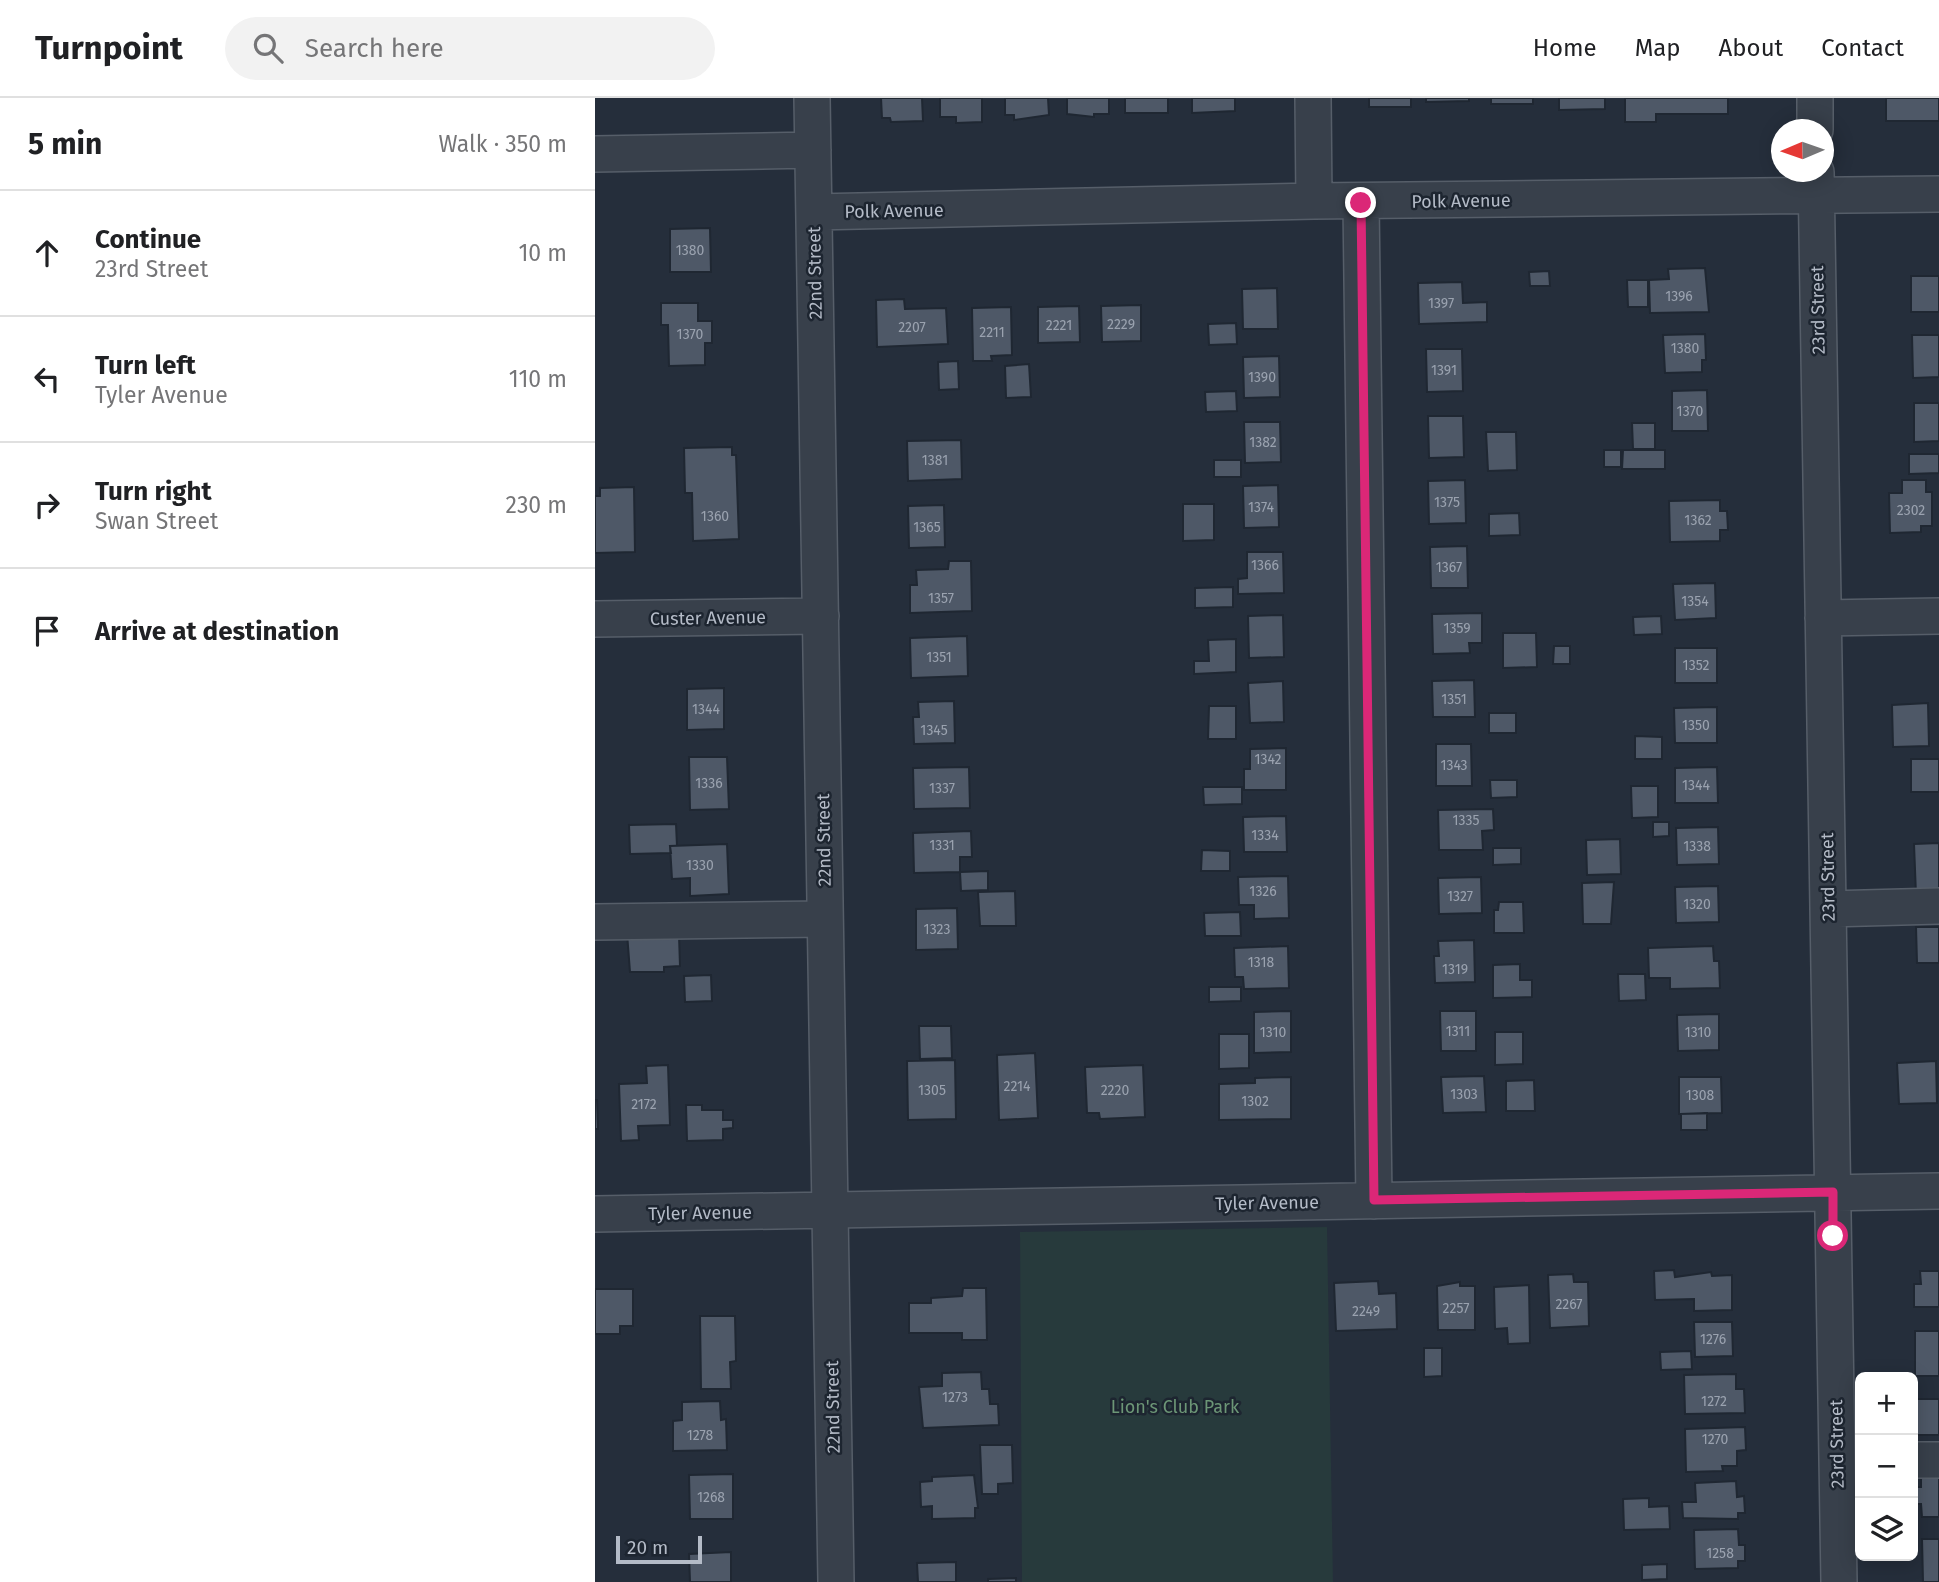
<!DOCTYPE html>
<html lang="en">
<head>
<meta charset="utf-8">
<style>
  body { margin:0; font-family:"Fira Sans",sans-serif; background:#f2f2f2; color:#202124 }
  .controls { position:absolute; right:21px; bottom:21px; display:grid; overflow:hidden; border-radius:10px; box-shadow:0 4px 18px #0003 }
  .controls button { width:63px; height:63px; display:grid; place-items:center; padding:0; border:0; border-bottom:2px solid #e0e0e0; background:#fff; color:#202124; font:35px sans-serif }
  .compass { position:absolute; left:1176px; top:21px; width:63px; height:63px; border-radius:50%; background:#fff; box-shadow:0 4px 18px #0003; rotate:268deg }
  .scale { position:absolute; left:21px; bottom:18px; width:86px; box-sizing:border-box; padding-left:7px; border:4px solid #b4bbc7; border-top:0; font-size:19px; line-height:24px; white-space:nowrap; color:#b4bbc7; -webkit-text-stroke:5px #1d2530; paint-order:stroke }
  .stop { position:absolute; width:21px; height:21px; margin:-16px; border:5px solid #db2777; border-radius:50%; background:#fff }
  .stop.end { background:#db2777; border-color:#fff; box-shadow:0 2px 7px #0008 }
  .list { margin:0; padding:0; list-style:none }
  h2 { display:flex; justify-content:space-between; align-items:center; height:91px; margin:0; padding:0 28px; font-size:30px }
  h2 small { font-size:23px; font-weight:400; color:#757577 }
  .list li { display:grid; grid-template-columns:46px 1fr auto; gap:21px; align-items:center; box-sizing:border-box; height:126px; padding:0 28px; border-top:2px solid #e0e0e0 }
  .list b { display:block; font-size:26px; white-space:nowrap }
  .list p { margin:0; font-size:23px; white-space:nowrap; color:#757577 }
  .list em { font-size:23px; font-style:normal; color:#757577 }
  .icon { flex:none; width:38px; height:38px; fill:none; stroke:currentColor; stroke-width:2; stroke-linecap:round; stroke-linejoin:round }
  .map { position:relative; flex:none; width:1344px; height:1484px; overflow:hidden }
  header { display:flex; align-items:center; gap:42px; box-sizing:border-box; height:98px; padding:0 35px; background:#fff; border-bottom:2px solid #e0e0e0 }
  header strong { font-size:33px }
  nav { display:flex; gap:38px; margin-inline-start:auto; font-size:24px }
  .search { width:490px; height:63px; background:#f2f2f2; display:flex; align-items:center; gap:18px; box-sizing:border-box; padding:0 24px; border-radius:38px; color:#757577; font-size:26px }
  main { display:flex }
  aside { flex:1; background:#fff }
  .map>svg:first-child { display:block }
  .green { fill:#273a3c }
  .building { fill:#4e5867; stroke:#1f2732; stroke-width:2 }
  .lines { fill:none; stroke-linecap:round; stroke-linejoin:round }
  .minor-casing { stroke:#565e69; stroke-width:38 }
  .minor { stroke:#38404b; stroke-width:35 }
  .route { stroke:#db2777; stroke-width:9 }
  .labels { text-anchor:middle; stroke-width:5; stroke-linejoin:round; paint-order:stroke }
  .number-label { font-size:14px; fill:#9aa2af }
  .street-label { font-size:18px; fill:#b4bbc7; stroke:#1d2530 }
  .park-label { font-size:18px; fill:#6c9676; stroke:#1d2530 }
</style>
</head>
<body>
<header>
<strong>Turnpoint</strong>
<div class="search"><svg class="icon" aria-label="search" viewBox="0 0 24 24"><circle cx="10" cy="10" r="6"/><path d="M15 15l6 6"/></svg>Search here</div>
<nav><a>Home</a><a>Map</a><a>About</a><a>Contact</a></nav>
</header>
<main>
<aside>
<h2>5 min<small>Walk · 350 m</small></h2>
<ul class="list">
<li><svg class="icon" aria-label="ahead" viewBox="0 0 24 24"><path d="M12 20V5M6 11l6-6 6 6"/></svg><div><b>Continue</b><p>23rd Street</p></div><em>10 m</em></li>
<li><svg class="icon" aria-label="left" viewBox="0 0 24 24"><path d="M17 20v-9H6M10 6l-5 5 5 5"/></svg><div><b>Turn left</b><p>Tyler Avenue</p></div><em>110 m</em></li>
<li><svg class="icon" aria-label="right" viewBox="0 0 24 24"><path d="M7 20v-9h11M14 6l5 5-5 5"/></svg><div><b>Turn right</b><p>Swan Street</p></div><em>230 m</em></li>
<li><svg class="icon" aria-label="arrive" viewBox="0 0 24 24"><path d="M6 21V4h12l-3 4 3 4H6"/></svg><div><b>Arrive at destination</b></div></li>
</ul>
</aside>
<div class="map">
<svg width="1344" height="1484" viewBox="0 0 1344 1484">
  <rect width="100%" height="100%" fill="#252e3b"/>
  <path class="green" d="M732 1129 738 1484H427L425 1134Z"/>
  <path class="building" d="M286 0H327L328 23 296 24 295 20H287Z
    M345 0H387V24L361 25V19H345Z
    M410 0H453L454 17 419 22V17H410Z
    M472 0H514V16H499V19L472 16Z
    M530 0H573V15H530Z
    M597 0H640V13L597 15Z
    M774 0H816V9H774Z
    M831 0H874V3L831 4Z
    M896 0H938V6H896Z
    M964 0H1010V11L964 12Z
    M1030 0H1133V16H1061V24H1030Z
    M1291 0H1344V23H1291Z
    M115 130 116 174H75V131Z
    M1110 170 1114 214 1055 215 1054 182 1074 181 1073 171Z
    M954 173 955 188H935L934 174Z
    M1316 178H1344V214H1316Z
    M1032 182H1053V209H1033Z
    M867 184 868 205 892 204V224L824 226 823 185Z
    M682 190 683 231H648L647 191Z
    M309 201 310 211 351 210 353 246 282 249 281 202Z
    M66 205H103V223H117V245H110V267L74 268 73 227H66Z
    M546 207V243L507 244 506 208Z
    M484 208 485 244 443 245V209Z
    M416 209 417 257 396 258 397 263H378L377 210Z
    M641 225 642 246 614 247 613 226Z
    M1110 236 1111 262H1107V274L1070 275 1068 237Z
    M1317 237H1344V279L1318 280Z
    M831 251H867L868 293 832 294Z
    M684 258 685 299 649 300 648 259Z
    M363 263 364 291 344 292 343 264Z
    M434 266 436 299 411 300 410 268Z
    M1112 292 1113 333H1077V293Z
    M641 293 642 313 611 314 610 294Z
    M1319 305H1344V343L1319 344Z
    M833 318H868L869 359 834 360Z
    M649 324H685L686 364 650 365Z
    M1037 325H1060V351H1038Z
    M891 334H921L922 372 893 373Z
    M366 342 367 381 313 383 312 343Z
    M137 349V357H141L144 441 98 443 97 395H90L89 350Z
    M1009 352H1026V369H1009Z
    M1028 352H1070V371H1027Z
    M1314 356H1344V375L1314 376Z
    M619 362H646V379H619Z
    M870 382 871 425 834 426 833 383Z
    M1307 382H1331V394H1337V428H1326V434L1295 435 1294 395H1307Z
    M683 387 684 429 649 430 648 388Z
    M39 389 40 454 0 455V398H5V390Z
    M1125 402V413H1132L1133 432H1125V443L1075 444 1074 403Z
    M588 406H619V442L588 443Z
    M349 407 350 449 314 450 313 408Z
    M924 415 925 437 894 438V416Z
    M872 448 873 490H836L835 449Z
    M652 454H688L689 495 643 496V481L652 480Z
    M354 463H376L377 513 315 515V487H322L321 472 353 471Z
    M1120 485 1121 520 1080 522 1078 486Z
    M638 489V509L600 510V490Z
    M887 515V545H874L875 555 838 556 837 516Z
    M688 517 689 559 654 560 653 518Z
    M1066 518 1067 536 1039 537 1038 519Z
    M908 535H941L942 569 908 570Z
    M372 538 373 578 316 580 315 540Z
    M641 541V574L599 576V563H614L613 542Z
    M959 548H975V566H958Z
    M1080 550H1122V585H1080Z
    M879 582 880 619H838L837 583Z
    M688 583 689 624 655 625 653 585Z
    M129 590V631L92 632V591Z
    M359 603 360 645 319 646 318 619H324L323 604Z
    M1333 605 1334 648 1298 649 1297 607Z
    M614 608H641V641H613Z
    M1122 609V645H1080L1079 610Z
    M894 615H921V635H894Z
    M1040 638 1067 639V661H1040Z
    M841 646H876L877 688H841Z
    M691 650V692H649V671H655V651Z
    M94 659H132L134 711 95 712Z
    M1316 661H1344V694H1316Z
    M374 669 375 710 319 711 318 670Z
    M1122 669 1123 705H1080V670Z
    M895 682H922V699L896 700Z
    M1036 688H1063V719L1037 720Z
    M608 689H647V706L609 707Z
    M898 711 899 732 887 733 888 752H844L843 712Z
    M691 718 692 754H649L648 719Z
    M1058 724H1074V738L1058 739Z
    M81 726 82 748H75L76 755 35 756 34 727Z
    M1123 729 1124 766 1082 767 1081 730Z
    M376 733 377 759H365V774L319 775 318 735Z
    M1025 741 1026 776 992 777 991 742Z
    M1344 745V797H1321L1319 746Z
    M132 746 134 796 95 798V780L77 781 75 748Z
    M898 750H926V766L898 767Z
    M607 752 635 753V773H606Z
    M393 773V792L366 793 365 774Z
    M693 778 694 820 659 821V807H644L643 779Z
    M886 779 887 815 844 816 843 780Z
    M1019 784 1016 826H988L987 785Z
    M1123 788 1124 824 1081 825 1080 789Z
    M420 793 421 828H385L383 794Z
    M904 804H928L929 835H899V812H903Z
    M362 810 363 851 321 852V811Z
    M645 814 646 838H610L609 815Z
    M1321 829H1344V865H1322Z
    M32 835 84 837 85 868 69 869V874H35Z
    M879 842 880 884 840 885 839 858H844L843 843Z
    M693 848 694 890 649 891 648 879H640L639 850Z
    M1118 848 1119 863H1124L1125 890 1075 891V880H1054L1053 850Z
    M925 866V882H937V899L898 900V867Z
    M1023 876H1050L1051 902 1024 903Z
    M116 877 117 903 90 904 89 878Z
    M614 889H646V903L614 904Z
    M696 913V954L659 955V914Z
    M845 913H881V953H846Z
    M1124 916V952L1083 953 1082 917Z
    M324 928H356L357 960 325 961Z
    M900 934H928V966L900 967Z
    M624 936H654V970L624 971Z
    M440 955 443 1020 404 1022 402 957Z
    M360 962 361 1021 313 1022 312 963Z
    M1341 963 1342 1005 1304 1006 1302 965Z
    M73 967 75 1027 43 1028 44 1042 26 1043 24 986 52 985 51 968Z
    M548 967 550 1019 505 1021 504 1015H492L490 969Z
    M889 978 891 1014 848 1015 846 979Z
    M696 979V1021L624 1022V986L660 985V980Z
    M1084 979H1126L1127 1015 1084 1016Z
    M939 982 940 1013H911V983Z
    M0 1002H2L3 1031H0Z
    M91 1007H107V1012H128V1022H138V1030L128 1031V1042L92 1043Z
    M1112 1015V1032H1086V1016Z
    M1079 1172 1080 1179 1116 1174 1117 1178 1137 1177V1212L1099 1213V1201L1060 1202 1059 1173Z
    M1325 1173H1344V1209H1319V1186H1326Z
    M978 1176 979 1184H993L994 1228 955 1230 953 1177Z
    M783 1183 784 1196 801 1195 802 1231 741 1233 739 1185Z
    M865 1184V1188H880V1232H843L842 1188Z
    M934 1187 935 1245 913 1246 912 1230 900 1231 899 1189Z
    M368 1190H391L392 1242H367V1235H314V1205H336V1200L367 1198Z
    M0 1191H38V1228H25V1236H0Z
    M105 1218H140L141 1263 135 1264 136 1291H106Z
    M1099 1224H1137L1138 1258 1100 1259Z
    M1320 1233H1344V1278H1320Z
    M829 1250H847V1278L829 1279Z
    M1096 1253 1097 1271 1066 1272 1065 1254Z
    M386 1274 387 1291H394L395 1306H403L404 1327 328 1330 324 1289 347 1288V1275Z
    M1141 1276V1291H1149L1150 1315 1090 1316 1089 1277Z
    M1322 1301H1344V1337H1322Z
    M125 1303 126 1322 131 1321 132 1352 78 1353V1323L87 1322V1304Z
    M1150 1329 1151 1352 1142 1353V1368H1127L1128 1373 1091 1374 1090 1331Z
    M385 1347H417L418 1385 403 1386V1396H387Z
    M1326 1375H1344V1419H1327L1326 1406H1318V1389H1326Z
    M138 1376V1421H95L94 1377Z
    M379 1377 383 1410H380V1420L337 1421V1408L326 1409 325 1384 337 1383V1379Z
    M1141 1383 1142 1399 1149 1398 1150 1415H1143V1421L1088 1420 1087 1404H1101L1100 1385Z
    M1054 1400V1409L1074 1408 1075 1431 1029 1432 1028 1401Z
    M1143 1431 1144 1447H1150V1463H1143V1470L1100 1471 1099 1432Z
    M1327 1441H1344V1484H1328Z
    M136 1454V1484H95L94 1456Z
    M361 1464V1484H323L322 1465Z
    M1072 1466V1481L1047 1482V1467Z
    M421 1480V1484H393V1481Z"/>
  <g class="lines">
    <g class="minor-casing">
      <path id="minor" d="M217 0 241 1484
        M718 0 719 103
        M1220 0V32
        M0 56 218 52
        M1221 74 1244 1484
        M766 105 779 1103
        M219 114 719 103 1344 96
        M1228 520 1344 518
        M0 521 226 518
        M1233 811 1344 808
        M0 824 230 821
        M0 1116 1344 1093
        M1318 1362H1344"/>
    </g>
    <use href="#minor" class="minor"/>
  </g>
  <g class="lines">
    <path class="route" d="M766 105 779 1102 1238 1094V1138"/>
  </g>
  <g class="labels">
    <g class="number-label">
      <text x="95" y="157">1380</text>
      <text x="1084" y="203">1396</text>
      <text x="846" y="210">1397</text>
      <text x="526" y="231">2229</text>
      <text x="464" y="232">2221</text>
      <text x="317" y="234">2207</text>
      <text x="397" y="239">2211</text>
      <text x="95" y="241">1370</text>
      <text x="1090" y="255">1380</text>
      <text x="849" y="277">1391</text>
      <text x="667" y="284">1390</text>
      <text x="1095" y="318">1370</text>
      <text x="668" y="349">1382</text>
      <text x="340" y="367">1381</text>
      <text x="852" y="409">1375</text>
      <text x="666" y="414">1374</text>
      <text x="1316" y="417">2302</text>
      <text x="120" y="423">1360</text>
      <text x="1103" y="427">1362</text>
      <text x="332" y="434">1365</text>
      <text x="670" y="472">1366</text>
      <text x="854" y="474">1367</text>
      <text x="346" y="505">1357</text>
      <text x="1100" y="508">1354</text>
      <text x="862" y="535">1359</text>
      <text x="344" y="564">1351</text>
      <text x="1101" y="572">1352</text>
      <text x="859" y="606">1351</text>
      <text x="111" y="616">1344</text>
      <text x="1101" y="632">1350</text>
      <text x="339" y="637">1345</text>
      <text x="673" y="666">1342</text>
      <text x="859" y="672">1343</text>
      <text x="114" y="690">1336</text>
      <text x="1101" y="692">1344</text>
      <text x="347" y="695">1337</text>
      <text x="871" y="727">1335</text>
      <text x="670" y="742">1334</text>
      <text x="347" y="752">1331</text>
      <text x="1102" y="753">1338</text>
      <text x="105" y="772">1330</text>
      <text x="668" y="798">1326</text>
      <text x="865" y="803">1327</text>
      <text x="1102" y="811">1320</text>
      <text x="342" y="836">1323</text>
      <text x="666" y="869">1318</text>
      <text x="860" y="876">1319</text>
      <text x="863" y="938">1311</text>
      <text x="678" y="939">1310</text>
      <text x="1103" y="939">1310</text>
      <text x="422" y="993">2214</text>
      <text x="337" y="997">1305</text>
      <text x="520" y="997">2220</text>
      <text x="869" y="1001">1303</text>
      <text x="1105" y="1002">1308</text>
      <text x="660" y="1008">1302</text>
      <text x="49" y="1011">2172</text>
      <text x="974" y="1211">2267</text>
      <text x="861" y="1215">2257</text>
      <text x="771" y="1218">2249</text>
      <text x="1118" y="1246">1276</text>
      <text x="360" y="1304">1273</text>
      <text x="1119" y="1308">1272</text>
      <text x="105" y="1342">1278</text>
      <text x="1120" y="1346">1270</text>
      <text x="116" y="1404">1268</text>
      <text x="1125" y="1460">1258</text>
    </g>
    <g class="street-label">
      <text transform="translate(866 103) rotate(-1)" y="6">Polk Avenue</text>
      <text transform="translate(299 113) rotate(-1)" y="6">Polk Avenue</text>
      <text transform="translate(220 175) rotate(-91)" y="6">22nd Street</text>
      <text transform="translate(1223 212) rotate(-91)" y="6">23rd Street</text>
      <text transform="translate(113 520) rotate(-1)" y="6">Custer Avenue</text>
      <text transform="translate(229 742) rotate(-91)" y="6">22nd Street</text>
      <text transform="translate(1233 779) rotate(-91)" y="6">23rd Street</text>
      <text transform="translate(672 1105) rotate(-1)" y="6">Tyler Avenue</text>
      <text transform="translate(105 1115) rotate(-1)" y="6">Tyler Avenue</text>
      <text transform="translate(238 1309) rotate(-91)" y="6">22nd Street</text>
      <text transform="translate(1242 1346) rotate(-91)" y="6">23rd Street</text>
    </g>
    <g class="park-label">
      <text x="580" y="1315">Lion's Club Park</text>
    </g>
  </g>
</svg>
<div class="controls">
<button>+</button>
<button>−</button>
<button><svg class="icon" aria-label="layers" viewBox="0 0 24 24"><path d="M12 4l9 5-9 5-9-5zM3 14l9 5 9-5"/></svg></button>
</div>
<svg class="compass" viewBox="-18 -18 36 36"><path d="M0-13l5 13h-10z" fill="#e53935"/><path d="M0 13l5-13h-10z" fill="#757577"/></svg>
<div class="scale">20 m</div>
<div class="stop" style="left:1238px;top:1138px"></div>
<div class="stop end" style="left:766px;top:105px"></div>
</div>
</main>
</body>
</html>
